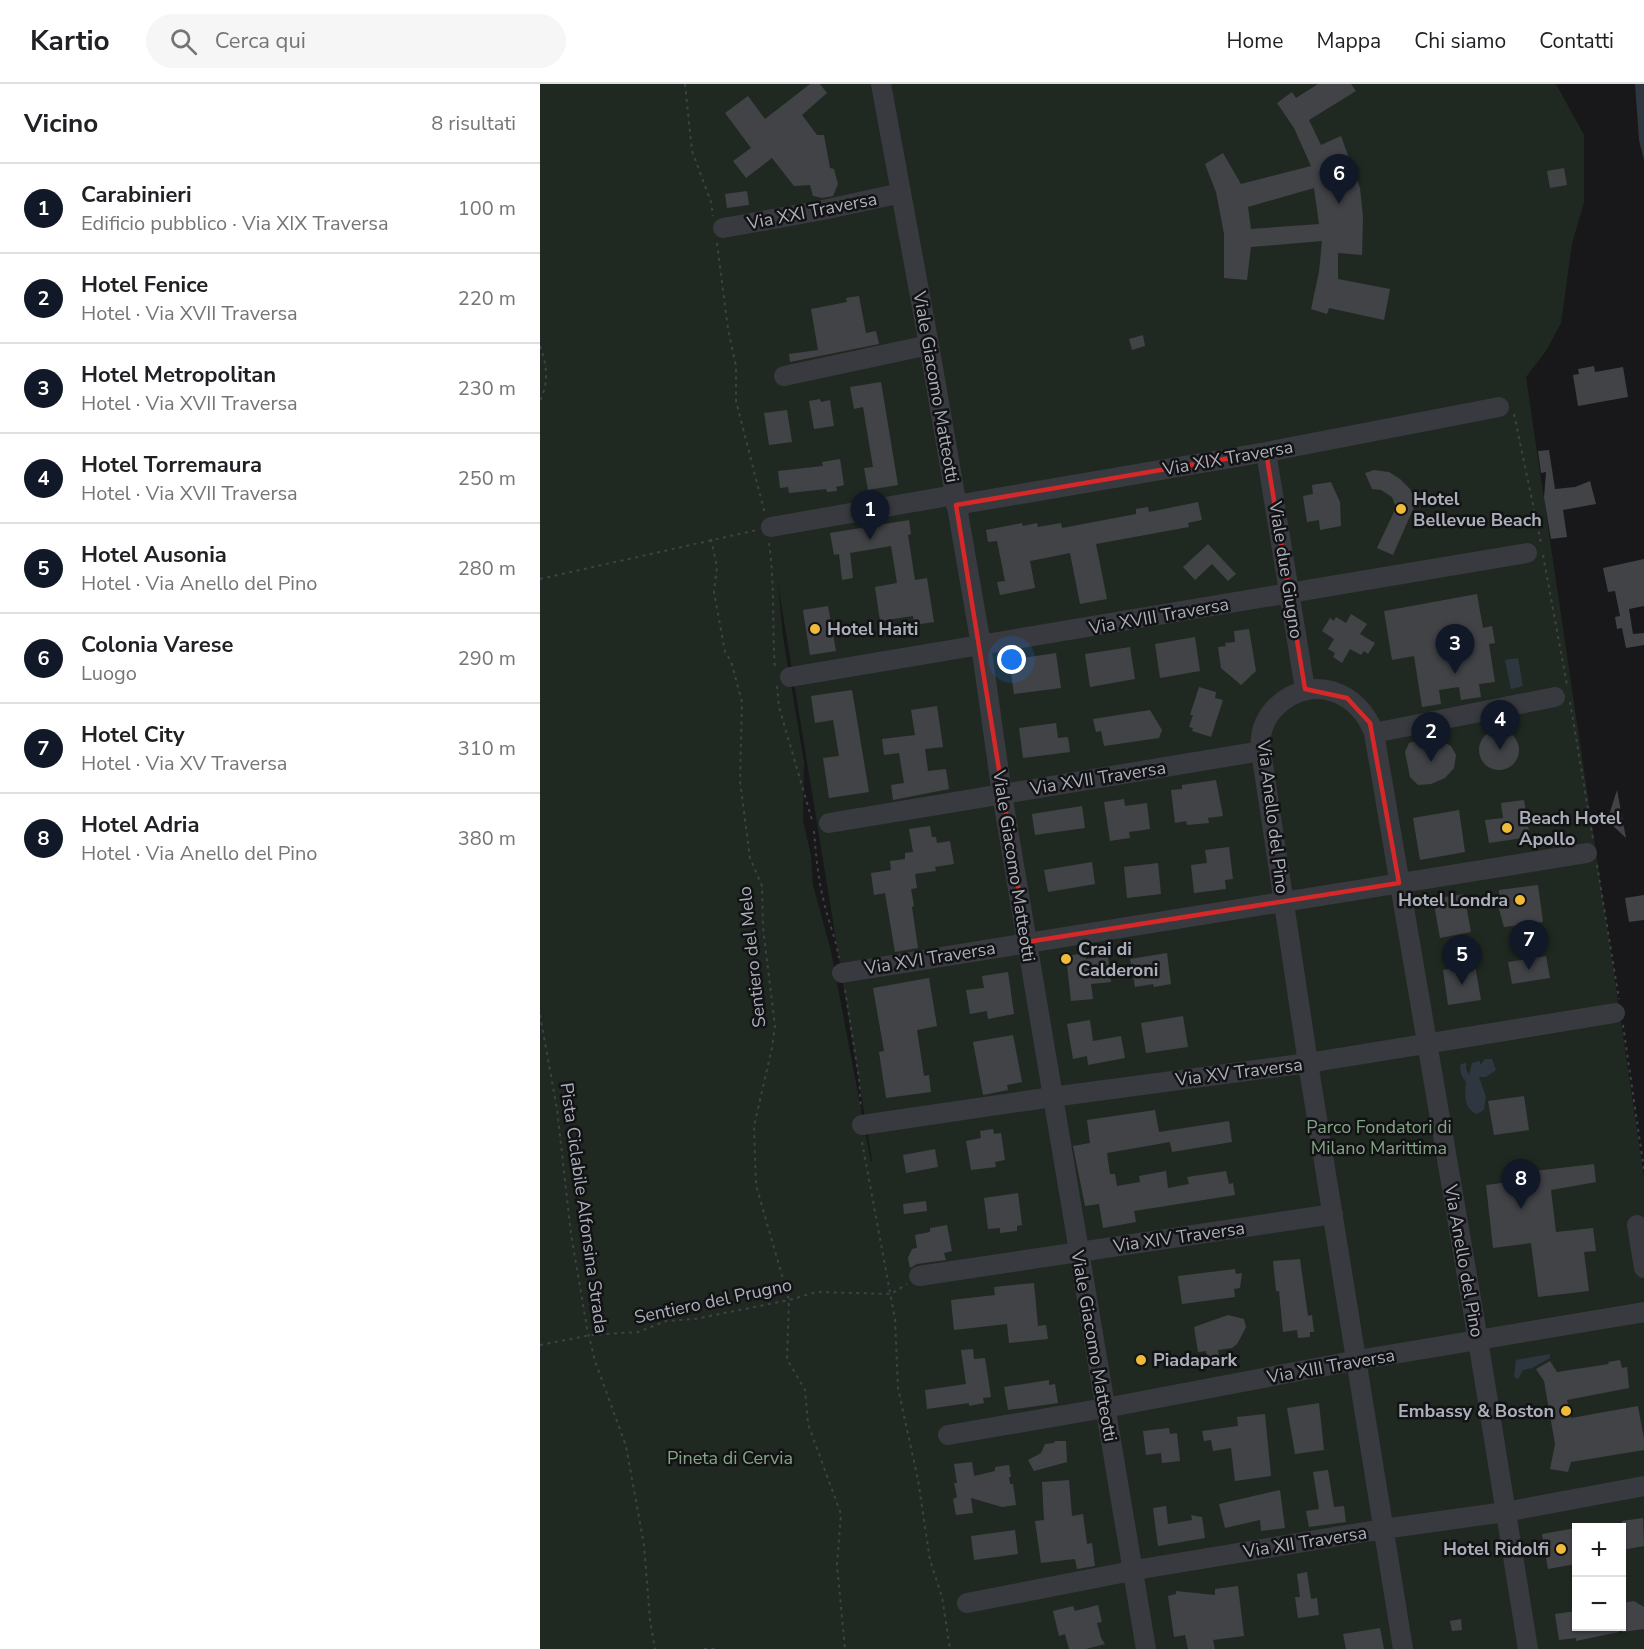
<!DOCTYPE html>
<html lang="it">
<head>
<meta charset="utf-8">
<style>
  body { margin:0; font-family:"Nunito Sans",sans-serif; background:#f6f6f6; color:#202124 }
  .controls { position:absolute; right:18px; bottom:18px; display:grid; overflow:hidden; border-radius:0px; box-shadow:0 2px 4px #0004 }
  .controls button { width:54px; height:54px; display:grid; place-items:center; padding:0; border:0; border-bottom:2px solid #e0e0e0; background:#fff; color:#202124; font:30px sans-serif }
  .you { position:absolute; left:472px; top:576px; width:21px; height:21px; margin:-15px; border:4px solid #fff; border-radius:50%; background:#1a73e8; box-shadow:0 0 0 9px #1a73e833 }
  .badge { display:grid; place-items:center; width:39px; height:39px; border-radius:50%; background:#111827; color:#fff; font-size:20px; font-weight:700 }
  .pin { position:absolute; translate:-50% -50px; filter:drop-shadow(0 2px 3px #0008) }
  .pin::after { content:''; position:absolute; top:32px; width:21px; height:18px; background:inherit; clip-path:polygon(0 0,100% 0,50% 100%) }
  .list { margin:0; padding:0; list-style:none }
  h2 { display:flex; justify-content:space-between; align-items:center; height:78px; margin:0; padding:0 24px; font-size:26px }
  h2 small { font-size:20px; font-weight:400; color:#757577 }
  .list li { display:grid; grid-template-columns:39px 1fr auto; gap:18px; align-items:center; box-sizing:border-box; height:90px; padding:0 24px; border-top:2px solid #e0e0e0 }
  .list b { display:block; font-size:22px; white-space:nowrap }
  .list p { margin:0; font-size:20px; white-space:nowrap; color:#757577 }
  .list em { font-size:20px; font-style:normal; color:#757577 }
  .icon { flex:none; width:33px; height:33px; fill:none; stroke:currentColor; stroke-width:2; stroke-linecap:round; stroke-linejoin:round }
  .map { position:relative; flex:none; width:1104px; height:1565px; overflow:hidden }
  header { display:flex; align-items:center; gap:36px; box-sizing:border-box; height:84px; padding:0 30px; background:#fff; border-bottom:2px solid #e0e0e0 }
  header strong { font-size:28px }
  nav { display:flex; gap:33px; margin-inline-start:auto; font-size:21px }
  .search { width:420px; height:54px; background:#f6f6f6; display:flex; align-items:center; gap:15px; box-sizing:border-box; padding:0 21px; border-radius:33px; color:#757577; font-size:22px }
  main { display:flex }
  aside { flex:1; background:#fff }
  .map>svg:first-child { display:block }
  .green { fill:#202921; fill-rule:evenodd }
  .water { fill:#2e373f }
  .building { fill:#424347; fill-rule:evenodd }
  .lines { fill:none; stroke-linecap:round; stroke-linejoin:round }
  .path { stroke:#3f4146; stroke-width:2; stroke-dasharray:3 4.5; stroke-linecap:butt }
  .minor { stroke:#393a3f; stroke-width:20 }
  .marked { fill:none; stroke:#d62828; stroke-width:4.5; stroke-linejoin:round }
  .poi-dot { fill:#f1bb3a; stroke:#131315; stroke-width:2 }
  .labels { text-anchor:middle; stroke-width:5; stroke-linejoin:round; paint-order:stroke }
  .street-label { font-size:18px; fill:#abafba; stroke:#131315 }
  .poi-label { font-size:18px; font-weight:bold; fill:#abafba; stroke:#131315; text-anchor:start }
  .park-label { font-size:18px; fill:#82a585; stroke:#131315 }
</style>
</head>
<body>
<header>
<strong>Kartio</strong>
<div class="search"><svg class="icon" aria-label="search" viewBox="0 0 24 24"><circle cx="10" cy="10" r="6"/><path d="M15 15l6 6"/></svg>Cerca qui</div>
<nav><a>Home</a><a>Mappa</a><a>Chi siamo</a><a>Contatti</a></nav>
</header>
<main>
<aside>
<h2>Vicino<small>8 risultati</small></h2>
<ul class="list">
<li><span class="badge">1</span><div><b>Carabinieri</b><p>Edificio pubblico · Via XIX Traversa</p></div><em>100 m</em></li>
<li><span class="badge">2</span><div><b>Hotel Fenice</b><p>Hotel · Via XVII Traversa</p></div><em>220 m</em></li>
<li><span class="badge">3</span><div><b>Hotel Metropolitan</b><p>Hotel · Via XVII Traversa</p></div><em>230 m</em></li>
<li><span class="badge">4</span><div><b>Hotel Torremaura</b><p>Hotel · Via XVII Traversa</p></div><em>250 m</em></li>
<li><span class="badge">5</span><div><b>Hotel Ausonia</b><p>Hotel · Via Anello del Pino</p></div><em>280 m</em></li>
<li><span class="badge">6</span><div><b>Colonia Varese</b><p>Luogo</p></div><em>290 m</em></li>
<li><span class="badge">7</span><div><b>Hotel City</b><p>Hotel · Via XV Traversa</p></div><em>310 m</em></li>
<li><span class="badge">8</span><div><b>Hotel Adria</b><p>Hotel · Via Anello del Pino</p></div><em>380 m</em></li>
</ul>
</aside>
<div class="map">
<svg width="1104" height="1565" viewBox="0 0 1104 1565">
  <rect width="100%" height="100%" fill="#18181a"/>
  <path class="green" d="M0 0H1016L1044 51V118L1032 160 1021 239 1006 267 986 293 1104 1094V1565H0ZM238 500 332 1077 331 1078 291 867 273 801 271 772 263 737 264 678 243 553ZM1036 1444H1082V1542H1036Z"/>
  <path class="water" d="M1095 0H1104V76L1099 56Z
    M978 574 983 602 971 605 965 576Z
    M945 975H952L956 986 946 993H939L946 1013 944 1026 937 1030C923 1024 925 1010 926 998 921 993 919 986 921 980L926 979V985L929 991 932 979 940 977V981Z
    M1010 1270V1274L992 1284 983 1286 978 1295 974 1293 976 1276Z"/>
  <path class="building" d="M270 0H280L287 9 262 31 277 51H284L290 84 294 85 298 100 293 112 282 114 273 112 270 101 254 102 232 74 206 94 193 77 211 64 185 29 208 12 225 35Z
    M778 0H811L816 7 769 36 781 61 801 52 820 104 823 133 822 171 798 169V195L850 205 844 236 789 224 787 230 771 225 779 188 782 157 711 163 707 196 684 194V150L676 108 665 80 683 69 701 100 771 82 754 44 737 19 752 8 756 14ZM774 104 779 140 711 145 708 123Z
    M1024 84 1027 101 1010 104 1007 87Z
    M207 107 209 121 187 124 185 110Z
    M319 212 326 249 336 247 339 260 250 278 249 270 278 266 271 225 307 218 306 214Z
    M603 251 605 262 592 266 589 255Z
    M1054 282 1055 288 1083 283 1088 313 1038 322 1033 291 1039 290 1038 285Z
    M341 298 358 401 328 406 324 384 333 383 323 323 314 325 310 303Z
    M280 315 281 318 290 316 294 342 274 345 269 317Z
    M247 326 252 358 229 361 224 329Z
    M1009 366 1015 405 1035 403 1050 397 1056 420 1023 426 1027 453 1011 455 1004 414 1006 388 1001 389 998 367Z
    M300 375 304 401 296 403 297 407 287 408 286 405 249 409 248 403 240 404 238 387 283 382 282 378Z
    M834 386 849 388 860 395 870 405 874 415V423L853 471 837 464 853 430 855 421 852 413 841 406 832 405 825 389Z
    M791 398 800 418 801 442 780 446 779 436 767 438 763 412 773 410 772 401Z
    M658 418 662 436 648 439 649 443 556 460 567 515 540 520 530 469 490 477 495 504 460 511 457 498 465 497 457 457 448 458 446 446 482 439 483 442 497 439 498 443 521 439 522 444 596 430V425L608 423 609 428Z
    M369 436 371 450 368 451 375 496 387 494 394 538 374 541 373 532 340 537 335 503 357 499 351 462 310 469 313 494 302 496 299 470 294 471 290 449Z
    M668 460 696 490 688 497 672 480 655 496 643 483Z
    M1104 475V522L1089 525 1093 550 1104 549V561L1086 564 1082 544 1077 545 1075 533 1080 532 1075 507 1068 508 1063 484Z
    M937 510 943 544 952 542 955 559 949 560 955 598 939 600 941 613 921 616 919 603 899 606 901 620 882 623 874 572 852 576 844 527Z
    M288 522 296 567 270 571 263 526Z
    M811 530 827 540 820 550 835 559 828 570 824 567 821 571 810 565 802 579 793 573 795 569 788 565 794 555 782 547 790 534 794 537 796 533 806 539Z
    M709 545 716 587 701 601 681 584 678 563 686 562 685 559 695 558 694 547Z
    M655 553 660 587 620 594 615 560Z
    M590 563 595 595 550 603 545 570Z
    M516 569 521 604 474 610 469 576Z
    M659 603 676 608 675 614 683 616 671 653 652 647 653 644 649 643 653 631H650Z
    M312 606 329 708 289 714 283 674 299 672 293 636 275 639 271 612Z
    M397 622 403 663 385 665 388 687 406 685 409 705 353 716 351 701 364 699 359 669 344 671 342 655 375 651 371 626Z
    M610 626 622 646 619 654 564 662 561 647 556 648 553 635Z
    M516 639 518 654 528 653 530 668 483 674 479 644Z
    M939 666a20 20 0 1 1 40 0a20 20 0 1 1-40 0Z
    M880 656 904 658 911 662 916 671 914 684 905 694 891 700 878 701 870 693 865 668 869 659Z
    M676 696 683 732 668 734 669 739 647 741 646 737 635 739 631 706 642 705V701Z
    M1077 706 1086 754 1071 740 1069 735V731Z
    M584 715 585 722 607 719 610 745 589 748 590 754 570 757 564 718Z
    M984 716 990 753 949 759 945 736 963 734 961 719Z
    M542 722 545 744 495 751 492 730Z
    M919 726 925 768 880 776 873 734Z
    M390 742 392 753H396L397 759 410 757 414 780 395 783 396 787 375 790 377 804 371 805 374 822 372 823 378 864 355 868 345 809 334 811 331 789 351 786 350 777 365 775V769L373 768 369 745Z
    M689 763 693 795 685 796 686 805 654 809 651 781 667 779 665 766Z
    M552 778 555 800 508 808 504 786Z
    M618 779 621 810 587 814 584 783Z
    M998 801 1003 838 964 843 959 825V806Z
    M924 810 931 848 900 854 893 815Z
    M1104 811V836L1089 838 1085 814Z
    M546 869V875L568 872 571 898 551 900 553 915 531 917 526 872Z
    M627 869 631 900 614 903 613 900 595 903 590 875Z
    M1006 872 1010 894 972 900 968 878Z
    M935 881 941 916 908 921 903 886Z
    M468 888 474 930 448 935 447 927 430 930 426 906 444 904 442 892Z
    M389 894 397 942 377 946 384 992 389 991 391 1008 346 1014 339 968 344 967 333 904Z
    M643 932 648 963 606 969 601 939Z
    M550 936 553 957 581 952 585 974 548 981 547 972 533 975 527 940Z
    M473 951 482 998 467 1001 468 1006 443 1011 433 958Z
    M984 1012 989 1046 954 1051 948 1017Z
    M615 1026 619 1048 689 1037 692 1058 632 1068 630 1058 567 1069 570 1090H575L577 1102 600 1098 599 1092 626 1087 628 1104 649 1100 647 1093 686 1087 689 1100 693 1099 695 1111 594 1127 596 1138 563 1144 559 1120 545 1122 533 1062 550 1059 547 1036Z
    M453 1045 454 1050 461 1049 465 1076 455 1078 456 1083 431 1086 426 1057 441 1054 440 1047Z
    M395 1065 398 1083 366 1089 363 1071Z
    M1054 1080 1056 1098 1011 1106 1016 1148 1053 1144 1056 1167 1044 1168 1049 1207 998 1213 991 1159 953 1164 946 1101 969 1098 968 1090Z
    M478 1109 482 1141 477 1142V1147L460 1149V1144L448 1145 444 1114Z
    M386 1117 387 1127 364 1130 363 1120Z
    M407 1141 412 1167 404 1169 406 1176 377 1180 370 1184 368 1174 372 1165 377 1164 375 1151 390 1148V1144Z
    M760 1175 768 1232 772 1231 774 1248H770V1253L758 1254 757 1246 743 1248 739 1207H736L733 1177Z
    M695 1185 696 1190 702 1189 700 1204 694 1205 695 1213 642 1220 638 1192Z
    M494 1199 498 1242 506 1241 508 1255 469 1259 467 1240 414 1246 411 1216 455 1211 454 1203Z
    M688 1231 704 1235 706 1243 702 1251 697 1260 692 1264 678 1266 679 1275 668 1277 666 1267 658 1268 654 1243Z
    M433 1265 434 1275 445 1274 451 1313 443 1314 444 1319 429 1322V1319L387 1325 385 1306 426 1300 421 1266Z
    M1080 1276 1082 1284 1087 1283 1089 1304 1027 1316 1031 1334 1098 1322 1104 1355V1366L1031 1378 1028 1388 1010 1385 1015 1360 1004 1297 996 1285 1010 1277 1017 1288 1069 1280 1068 1278Z
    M509 1296V1301L515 1300 518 1319 468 1326 464 1303Z
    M779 1319 784 1366 755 1370 747 1324Z
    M725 1330 731 1392 695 1397 691 1364 673 1367 671 1356 664 1357 662 1347 698 1342 697 1333Z
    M629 1344 630 1350 637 1349 640 1377 622 1379 621 1369 606 1371 603 1347Z
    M515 1357H526L527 1378 494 1387 488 1376 501 1369 505 1360 514 1359Z
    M432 1378 434 1392 455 1387V1383L469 1381 471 1393H469L470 1400H473L476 1421 462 1423 431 1414 433 1429 416 1431 413 1415 417 1413 414 1399H417L414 1380Z
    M788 1386 794 1423 804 1422 806 1438 769 1443 766 1427 779 1425 773 1388Z
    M529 1396 532 1432 543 1430 547 1460 552 1459 555 1482 537 1485 535 1475 501 1479 495 1437 504 1436 502 1398Z
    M740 1406 745 1444 721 1447 720 1436 685 1444 679 1420Z
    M626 1422 628 1440 652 1436 651 1431 662 1433 665 1454 618 1462 613 1424Z
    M1103 1434 1104 1462 1082 1466V1437Z
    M1036 1444V1480L1008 1485 1002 1450Z
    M475 1446 478 1470 434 1476 431 1452Z
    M767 1488 771 1515 777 1514 779 1531 758 1534 755 1513H760L757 1490Z
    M698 1502 704 1552 673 1556 675 1565H648L645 1551 634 1553 628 1512 636 1510V1507L675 1511V1505Z
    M1094 1517 1104 1523V1545L1082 1548V1519Z
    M558 1521 562 1538 557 1539 561 1554 565 1560 546 1565H529L525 1550 519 1552 513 1527 533 1522 535 1527Z
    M1036 1527V1542H1079V1548L1036 1557V1554L1019 1556 1015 1530Z
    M921 1535 922 1546 912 1547 910 1537Z
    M840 1544 844 1565H806L803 1550Z"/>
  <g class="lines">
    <path class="path" d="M145 0 152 67 171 118 173 132
      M177 159 188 245 196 282V317L225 430
      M0 262C7 281 9 298 0 317
      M974 330 1001 459
      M171 455 177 483 174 508 185 568 191 577 202 618 200 697 210 774 222 802 223 844 235 942 232 964 214 1042 216 1101 249 1216 247 1275 265 1306 268 1340 301 1430 297 1481 305 1565
      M229 459C235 501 232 543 235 585
      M1003 471 1027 601
      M0 495 217 446
      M237 602 239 623 272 736
      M1030 618 1053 755
      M274 747C276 771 278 795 284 818 288 837 296 855 299 874
      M1057 781 1079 915
      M305 906 319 994 321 1025
      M0 931 17 1025 31 1150 47 1244 55 1277 86 1362 104 1461 110 1536 115 1565
      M1083 941 1104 1086
      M322 1058 355 1235 358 1304 378 1396 390 1476 402 1513 410 1565
      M0 1261 51 1251 98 1248 126 1237 155 1235 249 1216 277 1208 351 1210 367 1200
      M164 1565H175"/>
    <path class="minor" d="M341 0 389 261 441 561 462 710 606 1565
      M183 144 283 126 361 109
      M244 292 389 261
      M726 368 765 605
      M416 421 726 368 959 323
      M231 443 414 411
      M250 593 987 469
      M834 649 1015 613
      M289 739 721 667
      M302 889 1047 769
      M322 1041 512 1013 768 979 1075 929
      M1097 1141 1104 1184
      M379 1192 793 1130
      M408 1351 565 1324 818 1276 1104 1228
      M427 1519 607 1484 843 1445 965 1428 1104 1402
      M863 1565 768 979 721 667C719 649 725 633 738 621 772 590 819 607 834 649L938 1256 988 1565"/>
  </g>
  <path class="marked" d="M726 368 765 605 807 614 830 639 859 799 487 858 416 421Z"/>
  <g class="poi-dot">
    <circle cx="861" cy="425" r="6"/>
    <circle cx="275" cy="545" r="6"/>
    <circle cx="967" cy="744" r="6"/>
    <circle cx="980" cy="816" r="6"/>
    <circle cx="526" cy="875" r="6"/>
    <circle cx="601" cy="1276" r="6"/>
    <circle cx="1026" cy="1327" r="6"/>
    <circle cx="1021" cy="1465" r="6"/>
  </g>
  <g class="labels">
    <g class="street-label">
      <text transform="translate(272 127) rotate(-11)" y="6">Via XXI Traversa</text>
      <text transform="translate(396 303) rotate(80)" y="6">Viale Giacomo Matteotti</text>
      <text transform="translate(688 374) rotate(-10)" y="6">Via XIX Traversa</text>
      <text transform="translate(746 486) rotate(81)" y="6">Viale due Giugno</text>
      <text transform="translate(619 532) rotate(-10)" y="6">Via XVIII Traversa</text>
      <text transform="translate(558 694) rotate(-9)" y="6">Via XVII Traversa</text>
      <text transform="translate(733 733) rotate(83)" y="6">Via Anello del Pino</text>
      <text transform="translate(474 782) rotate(81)" y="6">Viale Giacomo Matteotti</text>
      <text transform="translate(212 873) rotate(-96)" y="6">Sentiero del Melo</text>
      <text transform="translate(390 874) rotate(-9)" y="6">Via XVI Traversa</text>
      <text transform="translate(699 988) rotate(-7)" y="6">Via XV Traversa</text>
      <text transform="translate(44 1124) rotate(82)" y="6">Pista Ciclabile Alfonsina Strada</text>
      <text transform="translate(639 1153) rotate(-8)" y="6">Via XIV Traversa</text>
      <text transform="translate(924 1177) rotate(80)" y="6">Via Anello del Pino</text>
      <text transform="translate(173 1217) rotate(-12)" y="6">Sentiero del Prugno</text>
      <text transform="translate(554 1262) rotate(80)" y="6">Viale Giacomo Matteotti</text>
      <text transform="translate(791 1282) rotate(-10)" y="6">Via XIII Traversa</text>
      <text transform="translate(765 1458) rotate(-9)" y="6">Via XII Traversa</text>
    </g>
    <g class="poi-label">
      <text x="873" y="421">Hotel<tspan x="873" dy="21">Bellevue Beach</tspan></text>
      <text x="287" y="551">Hotel Haiti</text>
      <text x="979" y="740">Beach Hotel<tspan x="979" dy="21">Apollo</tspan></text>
      <text x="968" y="822" text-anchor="end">Hotel Londra</text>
      <text x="538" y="871">Crai di<tspan x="538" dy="21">Calderoni</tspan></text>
      <text x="613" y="1282">Piadapark</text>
      <text x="1014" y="1333" text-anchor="end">Embassy &amp; Boston</text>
      <text x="1009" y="1471" text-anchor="end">Hotel Ridolfi</text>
    </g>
    <g class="park-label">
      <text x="839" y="1049">Parco Fondatori di<tspan x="839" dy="21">Milano Marittima</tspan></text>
      <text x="190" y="1380">Pineta di Cervia</text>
    </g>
  </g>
</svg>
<div class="controls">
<button>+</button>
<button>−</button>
</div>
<div class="you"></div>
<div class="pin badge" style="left:330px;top:456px">1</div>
<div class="pin badge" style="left:891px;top:678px">2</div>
<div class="pin badge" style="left:915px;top:590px">3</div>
<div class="pin badge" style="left:960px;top:666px">4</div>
<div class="pin badge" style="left:922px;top:901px">5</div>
<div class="pin badge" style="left:799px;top:120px">6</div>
<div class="pin badge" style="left:989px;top:886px">7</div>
<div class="pin badge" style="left:981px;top:1125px">8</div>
</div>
</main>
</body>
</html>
